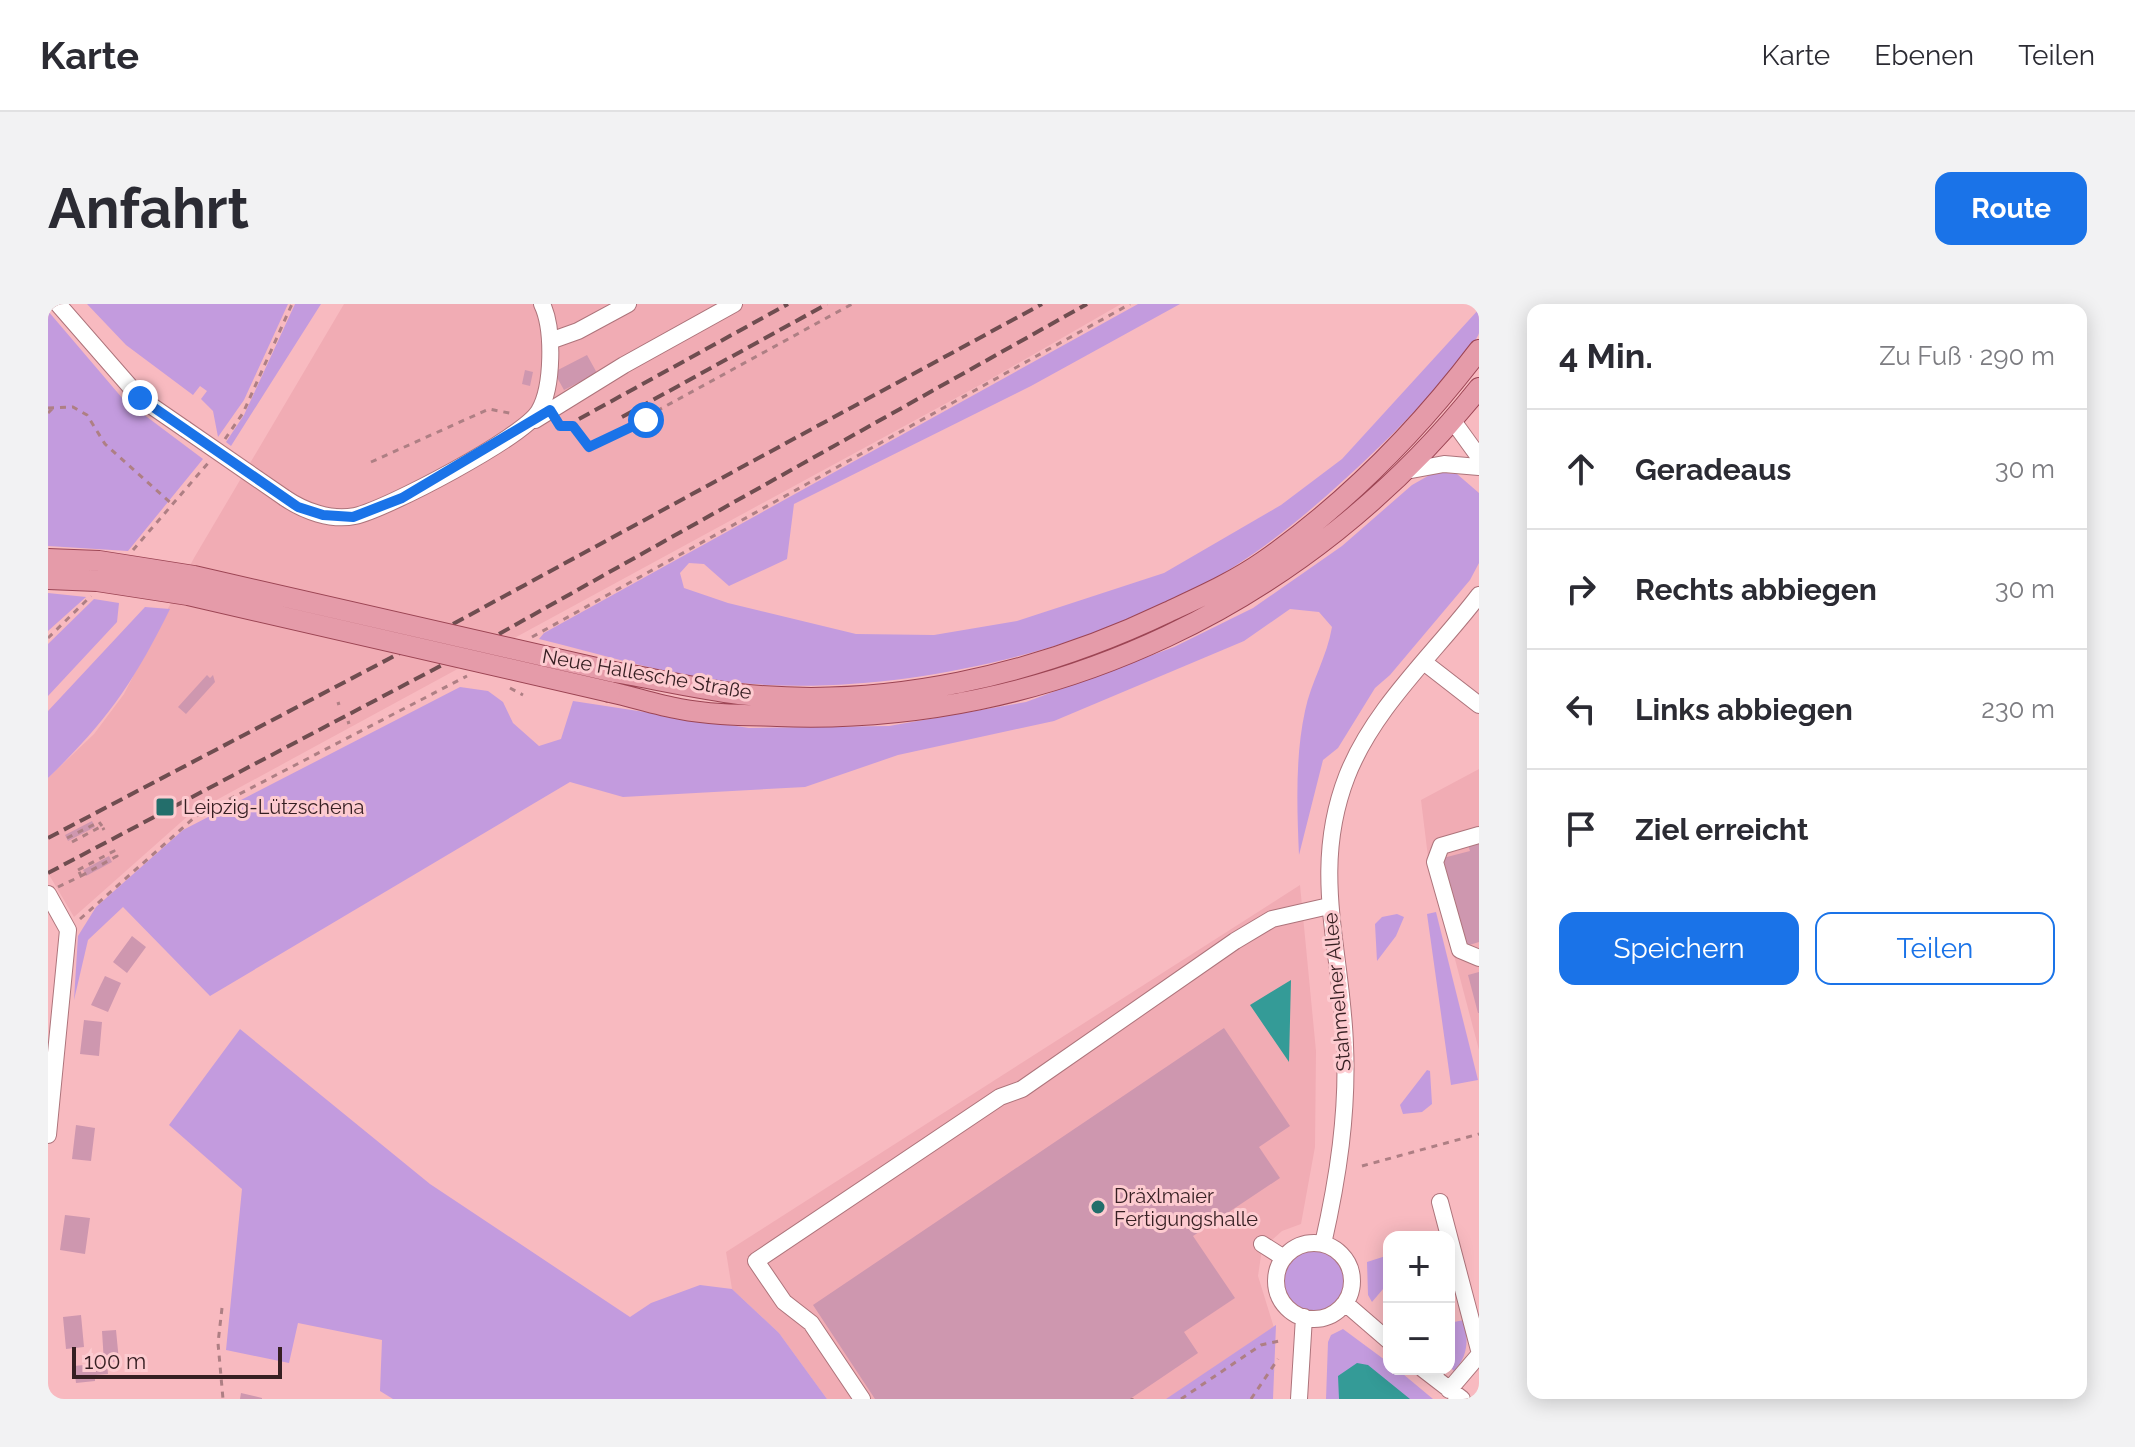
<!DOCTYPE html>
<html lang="de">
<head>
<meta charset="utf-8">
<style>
  body { margin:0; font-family:Raleway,sans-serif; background:#f2f2f3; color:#2b2b33 }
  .controls { position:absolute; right:24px; bottom:24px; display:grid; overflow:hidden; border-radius:16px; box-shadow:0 4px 20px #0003 }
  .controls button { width:72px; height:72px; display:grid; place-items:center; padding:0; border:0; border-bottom:2px solid #e1e1e2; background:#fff; color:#2b2b33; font:40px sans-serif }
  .scale { position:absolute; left:24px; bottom:20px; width:210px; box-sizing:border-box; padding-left:8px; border:4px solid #361f22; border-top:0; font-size:22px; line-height:28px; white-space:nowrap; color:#361f22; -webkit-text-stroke:6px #fdcbd0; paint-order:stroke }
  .stop { position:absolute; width:24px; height:24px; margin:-18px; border:6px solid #1a73e8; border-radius:50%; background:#fff }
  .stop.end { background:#1a73e8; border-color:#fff; box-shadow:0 2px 8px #0008 }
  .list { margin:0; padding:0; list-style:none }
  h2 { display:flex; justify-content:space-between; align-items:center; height:104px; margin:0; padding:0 32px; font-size:34px }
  h2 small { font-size:26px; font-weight:400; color:#7c7c81 }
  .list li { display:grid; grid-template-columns:52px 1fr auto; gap:24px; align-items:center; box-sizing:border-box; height:120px; padding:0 32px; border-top:2px solid #e1e1e2 }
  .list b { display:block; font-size:30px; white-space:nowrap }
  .list em { font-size:26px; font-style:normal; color:#7c7c81 }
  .actions { display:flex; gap:16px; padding:24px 32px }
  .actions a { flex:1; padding:18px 0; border:2px solid #1a73e8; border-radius:16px; text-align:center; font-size:28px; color:#1a73e8 }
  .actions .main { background:#1a73e8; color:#fff }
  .icon { flex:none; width:44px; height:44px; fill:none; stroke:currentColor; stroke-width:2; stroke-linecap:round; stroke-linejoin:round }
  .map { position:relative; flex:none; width:1431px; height:1095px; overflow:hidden; border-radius:16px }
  header { display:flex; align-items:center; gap:48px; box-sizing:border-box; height:112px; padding:0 40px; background:#fff; border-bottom:2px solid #e1e1e2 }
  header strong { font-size:38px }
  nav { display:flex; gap:44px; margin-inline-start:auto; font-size:28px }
  .intro { display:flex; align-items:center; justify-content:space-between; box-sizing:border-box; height:192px; padding:0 48px }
  h1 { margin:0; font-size:56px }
  .button { padding:20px 36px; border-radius:16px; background:#1a73e8; color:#fff; font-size:28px; font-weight:700 }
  main { display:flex; gap:48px; padding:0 48px }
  aside { flex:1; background:#fff; border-radius:16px; box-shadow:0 4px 20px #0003 }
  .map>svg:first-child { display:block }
  .built { fill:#f1acb4 }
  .green { fill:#c39bde }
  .water { fill:#349b97 }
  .building { fill:#ce97af }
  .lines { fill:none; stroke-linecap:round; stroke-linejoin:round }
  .minor-casing { stroke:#ad747b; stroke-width:18 }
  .major-casing { stroke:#9c4554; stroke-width:22 }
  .path { stroke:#ae7f84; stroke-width:3; stroke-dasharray:6 6; stroke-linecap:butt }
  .minor { stroke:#fff; stroke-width:16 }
  .major { stroke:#e59ba9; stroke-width:20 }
  .rail { stroke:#6f4d50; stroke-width:4; stroke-dasharray:12 6; stroke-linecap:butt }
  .minor-bridge-casing { stroke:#ad747b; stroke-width:18; stroke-linecap:butt }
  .major-bridge-casing { stroke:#9c4554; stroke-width:22; stroke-linecap:butt }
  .minor-bridge { stroke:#fff; stroke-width:16 }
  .major-bridge { stroke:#e59ba9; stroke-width:20 }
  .route { stroke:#1a73e8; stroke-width:10 }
  .poi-dot { fill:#236e6b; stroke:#fdcbd0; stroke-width:3 }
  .labels { text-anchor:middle; stroke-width:6; stroke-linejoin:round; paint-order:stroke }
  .street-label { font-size:20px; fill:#361f22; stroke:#fdcbd0 }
  .poi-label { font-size:20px; fill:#361f22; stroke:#fdcbd0; text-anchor:start }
</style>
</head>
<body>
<header>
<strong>Karte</strong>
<nav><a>Karte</a><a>Ebenen</a><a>Teilen</a></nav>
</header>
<div class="intro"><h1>Anfahrt</h1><a class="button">Route</a></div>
<main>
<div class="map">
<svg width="1431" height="1095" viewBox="0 0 1431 1095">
  <rect width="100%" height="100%" fill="#f8bac0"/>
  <path class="built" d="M296 0H1073L941 76 141 511 26 613 0 569V474L46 430 76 390 146 254Z
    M1431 465V746L1380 553 1373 496Z
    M1252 581 1268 747 1267 843 1253 920 1234 927 1214 945 1210 972 1227 1027 1124 1095H779L731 1029 684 985 678 948Z"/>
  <path class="green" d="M39 0H240L196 96 170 133 165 107 153 95 159 87 152 82 145 91 78 41Z
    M247 0H273L183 142 178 138 196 111Z
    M1090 0H1132L983 82 746 200 739 255 681 282 656 260 641 259 632 269 636 284 680 299 808 330 886 331 969 317 1116 269 1233 201 1294 155 1431 5C1431 12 1431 23 1431 29 1426 47 1345 131 1327 147 1283 189 1238 229 1187 262 1051 348 834 398 675 377 613 369 552 350 491 335L496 329Z
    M0 7 75 95 155 155 80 247 0 242Z
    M1387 168 1409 170 1431 189V259L1422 276 1342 371 1327 384 1290 444 1275 456 1251 551C1249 504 1247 453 1257 407 1263 378 1279 353 1284 323L1271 308 1242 305 1196 337 1006 417 850 451 757 483 575 493 522 478 162 692 75 603 40 636 26 696 30 632 48 603 135 526 412 383 440 387 455 398 465 419 491 442 513 435 525 397 701 424 841 422 978 398 1126 343 1205 304 1294 242 1364 181Z
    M0 289 38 293 0 327Z
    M46 295 71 299 69 318 0 392V340Z
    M97 303 122 305C86 378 59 417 0 474V407Z
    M1388 608 1430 776 1403 781 1379 610Z
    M1349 610 1356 613 1348 632 1329 657 1327 620 1334 613Z
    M192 725 382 880 582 1013 603 999 652 981 684 985 731 1029 779 1095H345L332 1087 334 1036 250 1019 241 1059 178 1046 194 885 121 821Z
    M1379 766 1382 767 1384 800 1374 808 1355 810 1352 801Z
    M1235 977a32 32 0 1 1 64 0a32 32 0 1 1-64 0Z
    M1341 951V978L1324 998 1320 991 1319 958Z
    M1416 1016C1420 1034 1421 1052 1406 1067L1401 1062V1019Z
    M1228 1021 1225 1095H1118Z
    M1295 1025 1341 1059V1065H1349L1385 1095H1278L1280 1038 1283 1031Z"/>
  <path class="water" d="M1243 676 1241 758 1202 701Z
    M1309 1059 1320 1061 1362 1095H1291L1290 1072Z"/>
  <path class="building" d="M539 51 549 69 516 86 506 68Z
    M477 66 485 68 482 82 474 80Z
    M159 371 162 374 165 371 167 378 138 410 130 403Z
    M44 517 47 523 20 537 17 531Z
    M1431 538V638L1418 642 1395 554 1422 547 1420 541Z
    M61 552 64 558 38 572 35 566Z
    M84 632 98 643 79 669 65 658Z
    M1431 668V709H1430L1420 671Z
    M57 672 73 679 60 708 43 701Z
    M36 716 54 718 51 752 32 750Z
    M1176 724 1242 822 1211 843 1232 874 1145 932 1187 994 1136 1028 1150 1049 1082 1095H827L765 1001Z
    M28 821 47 824 43 857 24 855Z
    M17 911 42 914 37 950 12 946Z
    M33 1011 36 1043 18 1045 15 1013Z
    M68 1026 71 1057 59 1059 60 1070 47 1071V1077L28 1079 26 1062 56 1059 54 1027Z
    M193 1089 214 1094V1095H192Z"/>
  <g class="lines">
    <g class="minor-casing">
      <path id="minor" d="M10 0 92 94 137 125
        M502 37 530 27 580 0
        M487 116 576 61 686 0
        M1405 117 1431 153
        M1358 167 1396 160 1431 163
        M237 194C256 207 283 217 307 212 339 205 476 133 491 107 505 83 506 25 494 0
        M1377 359 1431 401
        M1431 531 1393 542 1387 558 1412 646 1431 654
        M0 590 20 626 0 831
        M1392 898 1431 1046
        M1228 977a38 38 0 1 1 76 0a38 38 0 1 1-76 0Z
        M1214 940 1236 954
        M1275 940C1290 874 1300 809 1297 741 1294 646 1262 567 1299 472 1326 403 1387 349 1431 291
        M1297 999 1341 1037
        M1375 1065 1414 1095
        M1401 1086 1431 1051
        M814 1095 763 1019 736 998 708 957 952 793 974 785 1187 637 1224 615 1281 602
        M1251 1095 1256 1013"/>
    </g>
    <g class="major-casing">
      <path id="major" d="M566 368C608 375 650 385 691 390 838 406 988 371 1120 308 1152 293 1186 278 1216 257 1297 200 1371 125 1431 46
        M562 388C585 393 609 401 632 405 663 411 697 411 729 412 1003 423 1261 298 1431 84"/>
    </g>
    <path class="path" d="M0 104 25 103 39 111 57 140 125 201
      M0 109 6 103
      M510 118 512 122H525L537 140 545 142 804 0
      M177 135 195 109 244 0
      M323 158 441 105 466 110
      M85 246 161 158
      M484 333 1082 0
      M0 334 43 292
      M462 384 475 391
      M289 400 292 399
      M299 419 302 418
      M19 534 51 518 54 522
      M24 538 54 522 56 526
      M30 566 66 547 63 541
      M33 572 69 552 66 547
      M10 583 33 572 29 563
      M32 615 147 513 419 372
      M1314 862 1431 830
      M174 1004 170 1039 175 1095
      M1084 1094V1095
      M1133 1095 1213 1041 1231 1037
      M1203 1095 1230 1055"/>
    <use href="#minor" class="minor"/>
    <use href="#major" class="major"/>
    <path class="rail" d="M574 113 779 0
      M531 115 740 0
      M405 320 994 0
      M451 330 1039 0
      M0 534 352 349
      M0 569 398 359"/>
    <g class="minor-bridge-casing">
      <path id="minor-bridge" d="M137 125 237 194"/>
    </g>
    <g class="major-bridge-casing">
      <path id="major-bridge" d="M0 255 51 257 146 272 566 368
        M0 275 49 277 140 291 562 388"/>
    </g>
    <use href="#minor-bridge" class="minor-bridge"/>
    <use href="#major-bridge" class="major-bridge"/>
  </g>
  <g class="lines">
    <path class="route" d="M92 94 250 203 275 211 305 213 354 194 502 106 512 122H525L541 143 598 116"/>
  </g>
  <g class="poi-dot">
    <rect x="107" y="493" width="20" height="20" rx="4"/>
    <circle cx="1050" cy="903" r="8"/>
  </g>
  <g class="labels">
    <g class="street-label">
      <text transform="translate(599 370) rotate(10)" y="7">Neue Hallesche Straße</text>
      <text transform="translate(1289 688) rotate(-95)" y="7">Stahmelner Allee</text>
    </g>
    <g class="poi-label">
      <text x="135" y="510">Leipzig-Lützschena</text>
      <text x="1066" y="899">Dräxlmaier<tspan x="1066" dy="23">Fertigungshalle</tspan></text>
    </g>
  </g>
</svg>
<div class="controls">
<button>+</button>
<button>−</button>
</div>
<div class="scale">100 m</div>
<div class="stop" style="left:598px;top:116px"></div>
<div class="stop end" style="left:92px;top:94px"></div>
</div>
<aside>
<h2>4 Min.<small>Zu Fuß · 290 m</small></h2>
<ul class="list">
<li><svg class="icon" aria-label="ahead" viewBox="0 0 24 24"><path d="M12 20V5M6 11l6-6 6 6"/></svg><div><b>Geradeaus</b></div><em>30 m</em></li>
<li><svg class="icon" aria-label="right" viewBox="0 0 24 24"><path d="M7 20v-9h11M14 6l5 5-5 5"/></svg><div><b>Rechts abbiegen</b></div><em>30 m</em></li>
<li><svg class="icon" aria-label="left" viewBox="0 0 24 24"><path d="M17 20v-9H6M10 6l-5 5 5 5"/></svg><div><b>Links abbiegen</b></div><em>230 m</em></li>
<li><svg class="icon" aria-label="arrive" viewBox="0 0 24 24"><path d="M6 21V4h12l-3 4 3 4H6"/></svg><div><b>Ziel erreicht</b></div></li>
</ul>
<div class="actions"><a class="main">Speichern</a><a>Teilen</a></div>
</aside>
</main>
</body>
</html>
